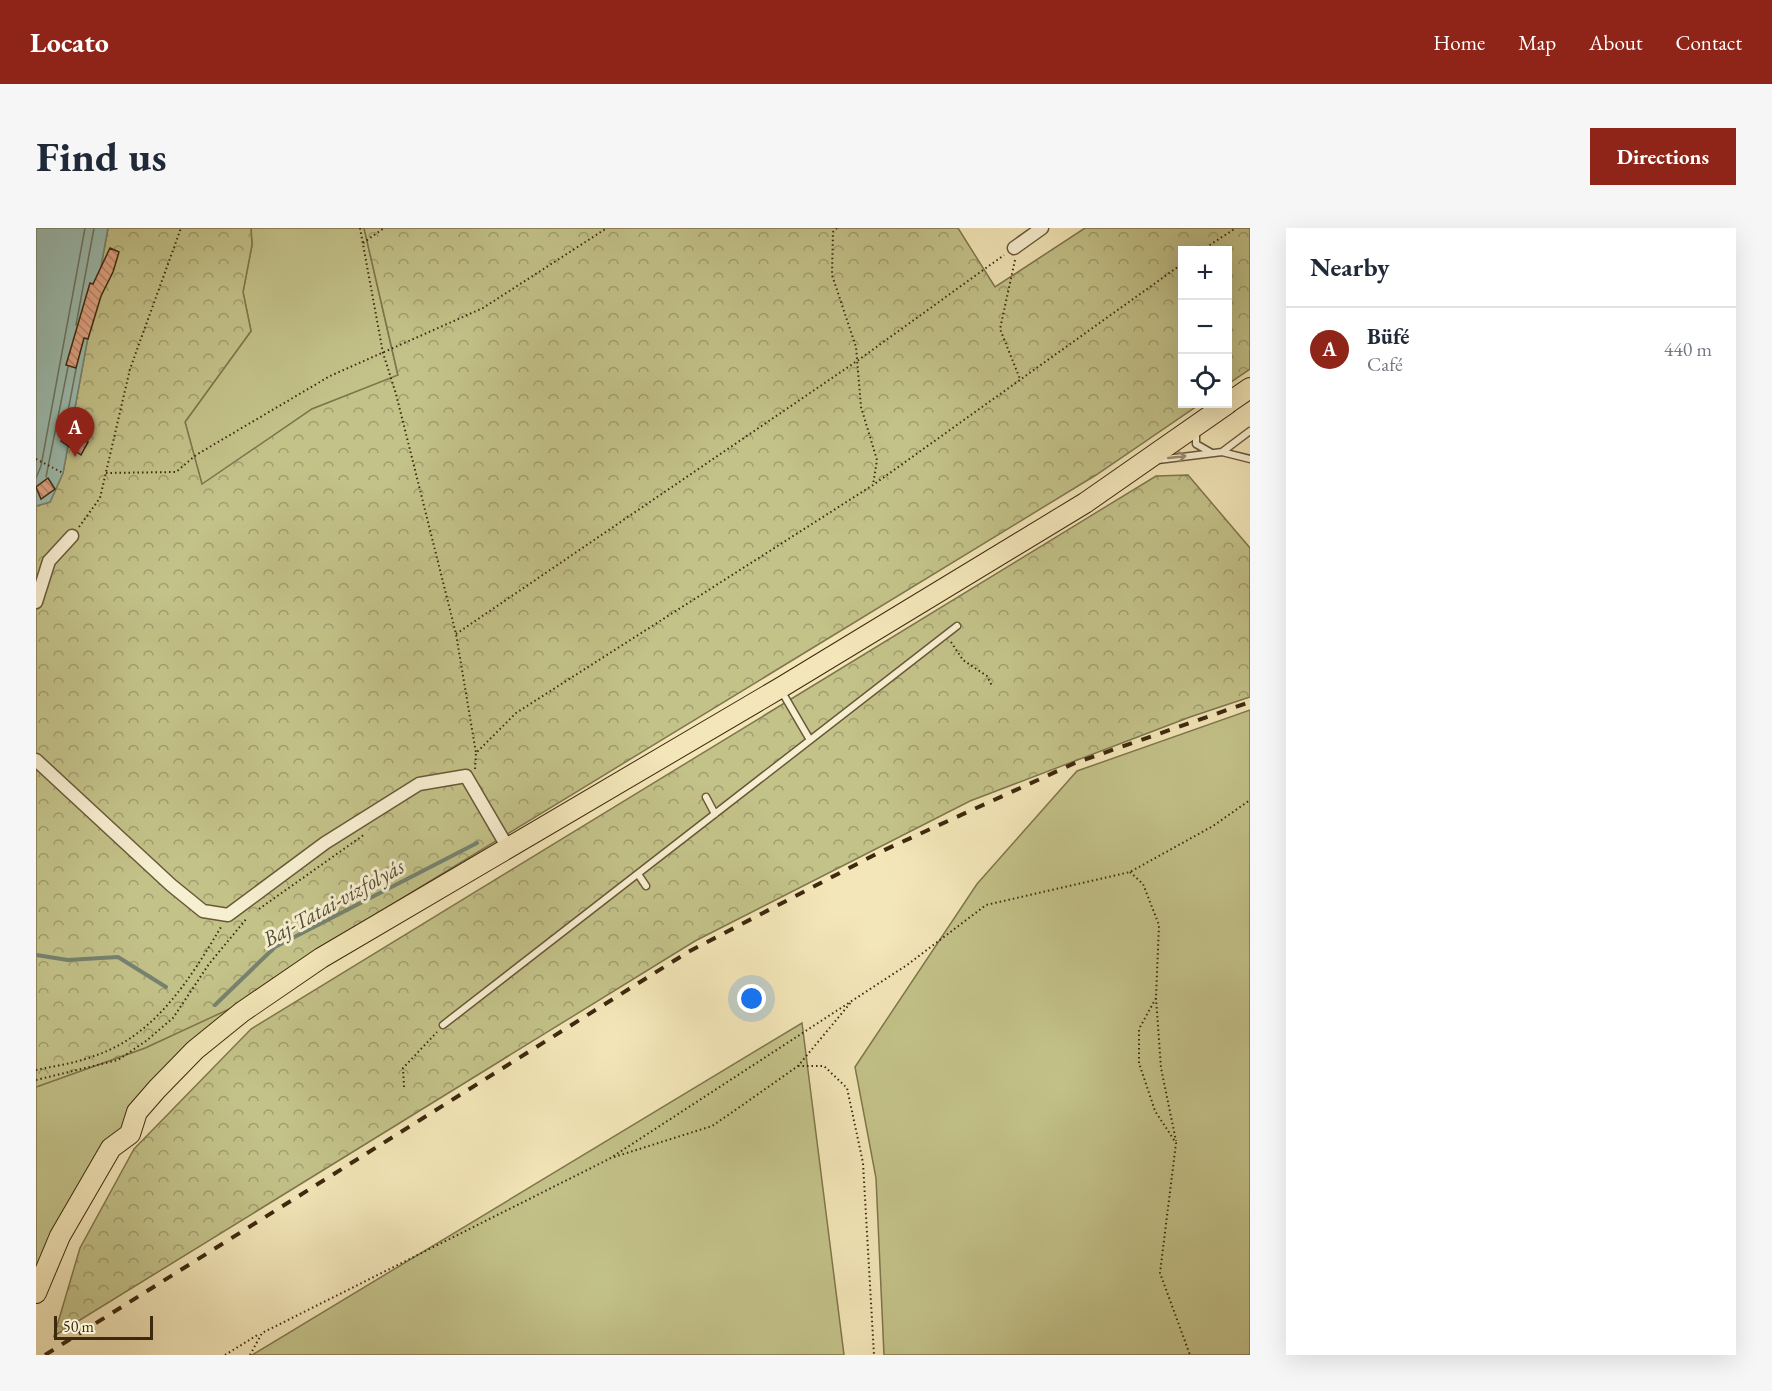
<!DOCTYPE html>
<html lang="en">
<head>
<meta charset="utf-8">
<style>
  body { margin:0; font-family:"EB Garamond",serif; background:#f6f6f7; color:#1f2937 }
  .controls { position:absolute; right:18px; top:18px; display:grid; overflow:hidden; border-radius:0px; box-shadow:0 6px 24px #0002 }
  .controls button { width:54px; height:54px; display:grid; place-items:center; padding:0; border:0; border-bottom:2px solid #e0e1e3; background:#fff; color:#1f2937; font:30px sans-serif }
  .scale { position:absolute; left:18px; bottom:15px; width:99px; box-sizing:border-box; padding-left:6px; border:3px solid #3d290e; border-top:0; font-size:16px; line-height:21px; white-space:nowrap; color:#3d290e; -webkit-text-stroke:4px #f7efd1; paint-order:stroke }
  .you { position:absolute; left:716px; top:771px; width:21px; height:21px; margin:-15px; border:4px solid #fff; border-radius:50%; background:#1a73e8; box-shadow:0 0 0 9px #1a73e833 }
  .badge { display:grid; place-items:center; width:39px; height:39px; border-radius:50%; background:#8f2418; color:#fff; font-size:20px; font-weight:700 }
  .pin { position:absolute; translate:-50% -50px; filter:drop-shadow(0 2px 3px #0008) }
  .pin::after { content:''; position:absolute; top:32px; width:21px; height:18px; background:inherit; clip-path:polygon(0 0,100% 0,50% 100%) }
  .list { margin:0; padding:0; list-style:none }
  h2 { display:flex; justify-content:space-between; align-items:center; height:78px; margin:0; padding:0 24px; font-size:26px }
  h2 small { font-size:20px; font-weight:400; color:#747a83 }
  .list li { display:grid; grid-template-columns:39px 1fr auto; gap:18px; align-items:center; box-sizing:border-box; height:84px; padding:0 24px; border-top:2px solid #e0e1e3 }
  .list b { display:block; font-size:22px; white-space:nowrap }
  .list p { margin:0; font-size:20px; white-space:nowrap; color:#747a83 }
  .list em { font-size:20px; font-style:normal; color:#747a83 }
  .icon { flex:none; width:33px; height:33px; fill:none; stroke:currentColor; stroke-width:2; stroke-linecap:round; stroke-linejoin:round }
  .map { position:relative; flex:none; width:1214px; height:1127px; overflow:hidden; border-radius:0px }
  header { display:flex; align-items:center; gap:36px; box-sizing:border-box; height:84px; padding:0 30px; background:#8f2418; color:#fff }
  header strong { font-size:28px }
  nav { display:flex; gap:33px; margin-inline-start:auto; font-size:21px }
  .intro { display:flex; align-items:center; justify-content:space-between; box-sizing:border-box; height:144px; padding:0 36px }
  h1 { margin:0; font-size:42px }
  .button { padding:15px 27px; border-radius:0px; background:#8f2418; color:#fff; font-size:21px; font-weight:700 }
  main { display:flex; gap:36px; padding:0 36px }
  aside { flex:1; background:#fff; border-radius:0px; box-shadow:0 6px 24px #0002 }
  .map>svg:first-child { display:block }
  .green { fill:#c3c289; stroke:#80764c; stroke-width:1.5 }
  .forest { fill:url(#forest-crowns); stroke:#80764c; stroke-width:1.5 }
  .water { fill:#9cbfb3; stroke:#768371; stroke-width:1.5 }
  .lines { fill:none; stroke-linecap:round; stroke-linejoin:round }
  .shore { stroke:#6c7460; stroke-width:1.5 }
  .stream { stroke:#768371; stroke-width:4 }
  .building { fill:url(#building-back-hatch); stroke:#3d290e; stroke-width:1.5 }
  .service-casing { stroke:#6a5838; stroke-width:9 }
  .minor-casing { stroke:#6a5838; stroke-width:15 }
  .primary-casing { stroke:#3d290e; stroke-width:22 }
  .path { stroke:#3d290e; stroke-width:2; stroke-dasharray:1.5 3; stroke-linecap:butt }
  .service { stroke:#f7efd1; stroke-width:6 }
  .minor { stroke:#f7efd1; stroke-width:12 }
  .primary { stroke:#f3e6b8; stroke-width:20 }
  .rail { stroke:#3d290e; stroke-width:4; stroke-dasharray:10 10; stroke-linecap:butt }
  .oneway { stroke:#9a8c70 }
  .labels { text-anchor:middle; stroke-width:6; stroke-linejoin:round; paint-order:stroke }
  .water-label { font-size:22px; font-style:italic; fill:#554e37; stroke:#f7efd1 }
</style>
</head>
<body>
<header>
<strong>Locato</strong>
<nav><a>Home</a><a>Map</a><a>About</a><a>Contact</a></nav>
</header>
<div class="intro"><h1>Find us</h1><a class="button">Directions</a></div>
<main>
<div class="map">
<svg width="1214" height="1127" viewBox="0 0 1214 1127">
  <defs>
    <pattern id="forest-crowns" width="20" height="18" patternUnits="userSpaceOnUse" patternTransform="scale(1.5)"><rect width="20" height="18" fill="#c3c289"/><path d="M2 6a3 3 0 1 1 6 0M12 15a3 3 0 1 1 6 0" fill="none" stroke="#a09e6e"/></pattern>
    <pattern id="building-back-hatch" width="6" height="6" patternUnits="userSpaceOnUse" patternTransform="scale(1.5)"><rect width="6" height="6" fill="#e3a687"/><path d="M-1 5l2 2M0 0l6 6M5-1l2 2" fill="none" stroke="#b9876d"/></pattern>
  </defs>
  <rect width="100%" height="100%" fill="#f3e6b8"/>
  <filter id="stains"><feTurbulence type="fractalNoise" baseFrequency=".00333" numOctaves="4"/><feColorMatrix values="0 0 0 0 .2 0 0 0 0 .09 0 0 0 0 .02 0 0 0 .5 -.17"/></filter>
  <radialGradient id="worn" r=".72"><stop offset=".6" stop-color="#630" stop-opacity="0"/><stop offset="1" stop-color="#630" stop-opacity=".3"/></radialGradient>
  <path class="green" d="M215 0H328L362 148 276 181 166 257 149 194 215 103 207 64 216 17Z
    M1214 482V1127H848L840 950 819 839 941 656 1041 543Z
    M200 777 121 861 0 1065V859L109 820Z
    M766 795 808 1127H216Z"/>
  <path class="forest" d="M72 0H215L216 17 207 64 215 103 149 194 166 256 276 181 362 147 328 0H922L959 59 1049 0H1214V141L1192 156V22H1146V176H1164L1060 247 342 685 202 777 109 820 0 859V278L14 274 27 245Z
    M1152 247 1214 320V469L1154 489 934 573 659 713 18 1108 44 1020 98 921 215 801 1120 248Z"/>
  <path class="water" d="M0 0H72L27 245 14 274 0 278Z"/>
  <g class="lines">
    <path class="shore" d="M40 97 58 0
      M28 204 40 141
      M10 249 32 139
      M0 250 5 238 49 0"/>
    <path class="stream" d="M0 727 32 732 82 729 130 759
      M179 777 239 719 441 615"/>
  </g>
  <path class="building" d="M74 20 83 24 77 44 65 68 52 111 48 110 40 140 30 137 54 55 57 56Z
    M31 202 52 214 45 227 25 213Z
    M12 250 19 261 5 271 0 259Z"/>
  <g class="lines">
    <g class="service-casing">
      <path id="service" d="M1160 205V216L1174 224
        M1186 224 1214 231
        M1122 232 1186 224 1214 203
        M746 464 774 512
        M670 569 679 586
        M602 646 610 658
        M407 797 921 398"/>
    </g>
    <g class="minor-casing">
      <path id="minor" d="M978 20 1006 0
        M0 374 13 333 36 308
        M0 532 135 657 167 683 192 687 289 615 383 556 430 548 472 620"/>
    </g>
    <g class="primary-casing">
      <path id="primary" d="M1192 175 1214 160
        M0 1065 24 1008 75 920 94 906 101 884 121 861 159 822 206 784 285 730 744 460 1049 275 1191 176"/>
    </g>
    <path class="path" d="M324 0 347 125 360 166 420 406 440 525
      M801 0 797 4 796 47 820 119 825 179 841 232 837 257
      M327 15 348 0
      M1166 22 1200 0
      M979 32 964 101 984 151
      M0 231 27 245
      M70 245 140 244 160 227 294 148 447 80 571 0
      M43 299 64 270 94 141 145 0
      M420 406 821 133 968 27
      M915 414 927 432 951 448 956 458
      M439 541 440 525 480 485 837 257 1146 36
      M1094 644 1107 656 1123 697 1120 770 1103 801V835L1119 883 1140 915 1124 1045 1154 1127
      M223 681 329 606
      M1120 770 1125 840 1140 913
      M762 838H788L811 860 827 935 838 1127
      M0 842C19 838 40 835 58 828 119 808 154 751 185 699
      M0 852 82 832 110 813 137 790 173 736 211 690
      M368 859 367 840 401 804
      M578 929 676 898 698 883 762 838 816 773
      M189 1127 223 1106
      M214 1127 226 1105 573 931 871 737 950 677 1094 644 1177 598 1214 572"/>
    <use href="#service" class="service"/>
    <use href="#minor" class="minor"/>
    <use href="#primary" class="primary"/>
    <path class="rail" d="M9 1127 652 724 844 624 1039 535 1214 474"/>
  </g>
  <defs><path id="oneway-shaft" d="M-6 0H5M1.5-3L5.5 0L1.5 3" fill="none" stroke-width="1.6" stroke-linecap="round" stroke-linejoin="round" transform="scale(1.5)"/></defs>
  <use class="oneway" href="#oneway-shaft" transform="translate(1141 229) rotate(-6)"/>
  <g class="labels">
    <g class="water-label">
      <text transform="translate(297 674) rotate(-29)" y="8">Baj-Tatai-vízfolyás</text>
    </g>
  </g>
  <rect width="100%" height="100%" filter="url(#stains)"/>
  <rect width="100%" height="100%" fill="url(#worn)"/>
</svg>
<div class="controls">
<button>+</button>
<button>−</button>
<button><svg class="icon" aria-label="locate" viewBox="0 0 24 24"><circle cx="12" cy="12" r="6"/><path d="M12 2v4M12 18v4M2 12h4M18 12h4"/></svg></button>
</div>
<div class="scale">50 m</div>
<div class="you"></div>
<div class="pin badge" style="left:39px;top:229px">A</div>
</div>
<aside>
<h2>Nearby<small></small></h2>
<ul class="list">
<li><span class="badge">A</span><div><b>Büfé</b><p>Café</p></div><em>440 m</em></li>
</ul>
</aside>
</main>
</body>
</html>
